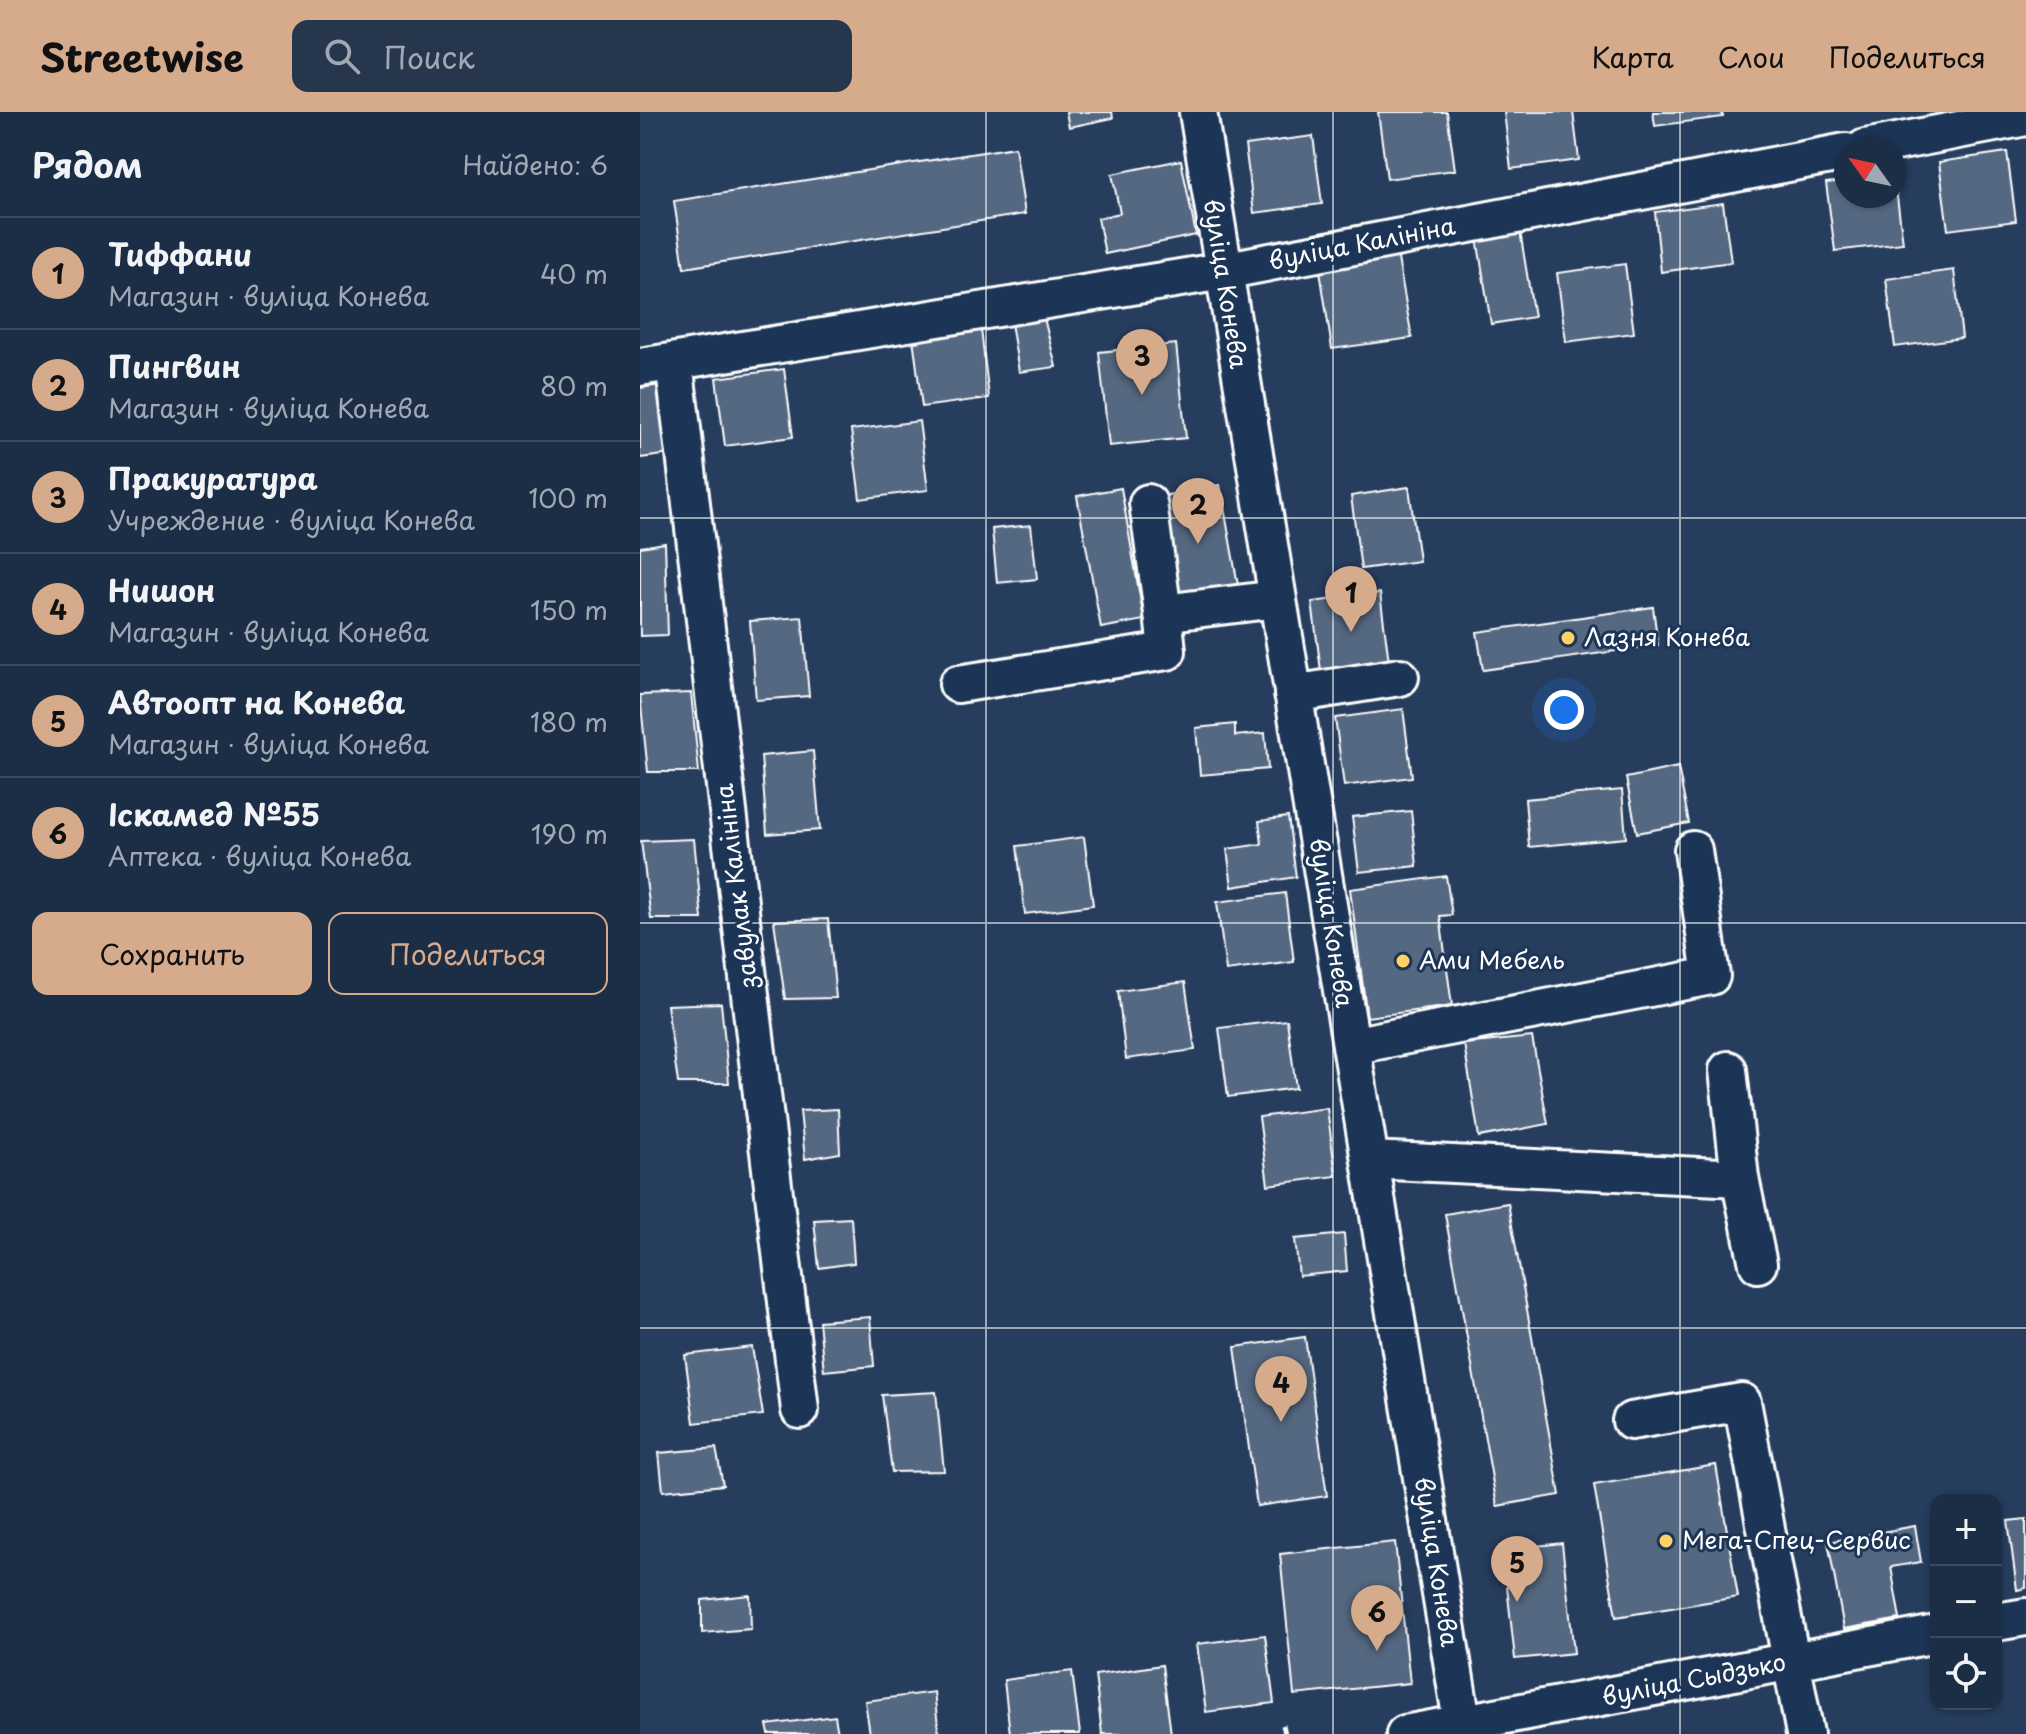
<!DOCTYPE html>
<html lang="ru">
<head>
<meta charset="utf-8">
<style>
  body { margin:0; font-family:"Playpen Sans",sans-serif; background:#25364d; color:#f1f3f6 }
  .controls { position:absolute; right:24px; bottom:24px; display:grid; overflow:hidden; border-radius:16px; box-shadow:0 2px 6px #0004 }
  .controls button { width:72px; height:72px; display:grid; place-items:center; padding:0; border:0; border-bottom:2px solid #3a4a5f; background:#1c2e46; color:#f1f3f6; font:40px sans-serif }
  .compass { position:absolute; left:1194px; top:24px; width:72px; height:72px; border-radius:50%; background:#1c2e46; box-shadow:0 2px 6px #0004; rotate:303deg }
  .you { position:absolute; left:924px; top:598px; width:28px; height:28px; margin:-20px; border:6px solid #fff; border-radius:50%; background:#1a73e8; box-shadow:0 0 0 12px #1a73e833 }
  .badge { display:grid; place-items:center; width:52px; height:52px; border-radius:50%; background:#d6ab8b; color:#111; font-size:26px; font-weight:700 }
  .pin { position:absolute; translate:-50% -66px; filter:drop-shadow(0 2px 4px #0008) }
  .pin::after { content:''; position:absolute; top:42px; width:28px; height:24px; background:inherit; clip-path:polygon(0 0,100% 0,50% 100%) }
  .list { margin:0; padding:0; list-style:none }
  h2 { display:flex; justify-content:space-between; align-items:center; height:104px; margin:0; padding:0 32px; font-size:34px }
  h2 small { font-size:26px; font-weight:400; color:#a0a8b3 }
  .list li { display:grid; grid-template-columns:52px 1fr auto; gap:24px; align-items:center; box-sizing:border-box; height:112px; padding:0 32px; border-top:2px solid #3a4a5f }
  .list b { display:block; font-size:30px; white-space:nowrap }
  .list p { margin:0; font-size:26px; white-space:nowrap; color:#a0a8b3 }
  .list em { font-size:26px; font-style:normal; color:#a0a8b3 }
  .actions { display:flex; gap:16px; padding:24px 32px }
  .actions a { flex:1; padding:18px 0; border:2px solid #d6ab8b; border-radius:16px; text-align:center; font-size:28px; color:#d6ab8b }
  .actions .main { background:#d6ab8b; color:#111 }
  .icon { flex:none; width:44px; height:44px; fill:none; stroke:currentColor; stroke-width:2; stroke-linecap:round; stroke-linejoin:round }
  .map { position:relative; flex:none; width:1386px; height:1622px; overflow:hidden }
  header { display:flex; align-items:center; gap:48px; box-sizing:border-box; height:112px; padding:0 40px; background:#d6ab8b; color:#111 }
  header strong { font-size:38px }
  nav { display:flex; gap:44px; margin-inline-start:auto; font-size:28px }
  .search { width:560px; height:72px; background:#25364d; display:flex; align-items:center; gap:20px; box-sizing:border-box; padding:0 28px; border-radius:16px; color:#a0a8b3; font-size:30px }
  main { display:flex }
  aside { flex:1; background:#1c2e46 }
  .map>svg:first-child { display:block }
  .building { fill:#556781; stroke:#fff; stroke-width:2 }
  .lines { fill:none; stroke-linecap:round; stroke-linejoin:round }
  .minor-casing { stroke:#fff; stroke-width:42 }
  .path { stroke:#fff; stroke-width:5; stroke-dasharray:8 6; stroke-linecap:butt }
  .minor { stroke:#1d3557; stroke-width:36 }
  .grid { fill:none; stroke:#fff; stroke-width:2; stroke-opacity:0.55 }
  .poi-dot { fill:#ffd166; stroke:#1d3557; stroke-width:3 }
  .labels { text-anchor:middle; stroke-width:6; stroke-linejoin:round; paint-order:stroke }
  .street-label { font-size:24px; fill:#fff; stroke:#1d3557 }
  .poi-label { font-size:24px; fill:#fff; stroke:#1d3557; text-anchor:start }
</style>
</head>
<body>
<header>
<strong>Streetwise</strong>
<div class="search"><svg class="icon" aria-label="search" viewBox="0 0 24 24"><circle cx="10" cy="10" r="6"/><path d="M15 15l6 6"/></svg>Поиск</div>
<nav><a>Карта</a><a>Слои</a><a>Поделиться</a></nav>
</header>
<main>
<aside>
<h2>Рядом<small>Найдено: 6</small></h2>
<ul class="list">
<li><span class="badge">1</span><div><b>Тиффани</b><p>Магазин · вуліца Конева</p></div><em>40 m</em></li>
<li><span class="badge">2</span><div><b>Пингвин</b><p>Магазин · вуліца Конева</p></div><em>80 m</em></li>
<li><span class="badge">3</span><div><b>Пракуратура</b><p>Учреждение · вуліца Конева</p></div><em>100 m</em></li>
<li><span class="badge">4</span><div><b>Нишон</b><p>Магазин · вуліца Конева</p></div><em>150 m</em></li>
<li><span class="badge">5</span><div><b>Автоопт на Конева</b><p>Магазин · вуліца Конева</p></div><em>180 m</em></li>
<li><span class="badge">6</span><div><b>Іскамед №55</b><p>Аптека · вуліца Конева</p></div><em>190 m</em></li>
</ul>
<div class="actions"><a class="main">Сохранить</a><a>Поделиться</a></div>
</aside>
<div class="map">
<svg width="1386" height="1622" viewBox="0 0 1386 1622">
  <rect width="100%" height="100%" fill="#263d5e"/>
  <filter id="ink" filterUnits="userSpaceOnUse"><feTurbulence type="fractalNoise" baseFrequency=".0125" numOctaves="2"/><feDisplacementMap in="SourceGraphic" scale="16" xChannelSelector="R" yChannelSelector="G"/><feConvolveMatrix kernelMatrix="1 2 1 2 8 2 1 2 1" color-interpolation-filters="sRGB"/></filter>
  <g filter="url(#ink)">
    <path class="building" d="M426 0H472L473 6 429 15Z
      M738 0H807L815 58 747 67Z
      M864 0H933L939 48 871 57Z
      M1013 0H1082L1083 5 1015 14Z
      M673 24 682 92 614 101 605 33Z
      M375 35 385 102 44 156 34 89Z
      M1367 40 1376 109 1308 118 1299 50Z
      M541 48 556 123 465 142 458 106 480 101 472 62Z
      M1254 62 1263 131 1195 139 1186 71 1206 69V84H1254Z
      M1083 91 1091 150 1021 160 1015 100Z
      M880 119 894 205 851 212 837 126Z
      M757 141 772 226 692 237 679 152Z
      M985 152 994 221 926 230 917 161Z
      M1314 158 1322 226 1255 235 1246 167Z
      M404 206 416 255 379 260 371 211Z
      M341 217 349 286 282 295 273 226Z
      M536 232 546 326 469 334 459 240Z
      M144 257 153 325 85 334 76 266Z
      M29 272 39 341 0 346V276Z
      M279 309 288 378 220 387 211 318Z
      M580 373 599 479 536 490 517 385Z
      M769 375 779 449 721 457 711 384Z
      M481 376 504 508 461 516 437 384Z
      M391 413 397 467 357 471 352 417Z
      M25 431 28 523 0 524V435Z
      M740 481 749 550 681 559 672 490Z
      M1013 495 1018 533 843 558 837 520Z
      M162 505 169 584 116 588 110 509Z
      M51 581 59 660H8L0 583Z
      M763 597 772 665 704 674 695 606Z
      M595 612V624L625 621 628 657 560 663 556 616Z
      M173 639 180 718 127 722 121 644Z
      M1038 655 1049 711 997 721 986 666Z
      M982 678 986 726 889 735 885 687Z
      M771 699 777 754 719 760 712 705Z
      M648 705 656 765 592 775 587 737 622 732 619 709Z
      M444 725 453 793 385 802 377 734Z
      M54 727 62 807H11L1 729Z
      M806 764 812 803 800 804 812 894 727 905 710 777Z
      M645 781 654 850 586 859 577 790Z
      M188 807 196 886 145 887 134 809Z
      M545 870 555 938 486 947 478 879Z
      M81 891 89 971H38L27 893Z
      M647 908 656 976 588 985 579 916Z
      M892 925 908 1012 839 1025 824 932Z
      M687 996 696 1064 628 1073 619 1005Z
      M198 997 200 1041 165 1047 160 999Z
      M868 1091 920 1383 857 1394 805 1102Z
      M211 1106 214 1151 179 1156 174 1108Z
      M704 1122 707 1159 659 1164 655 1127Z
      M230 1205 234 1254 184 1259 179 1209Z
      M665 1225 687 1384 617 1394 595 1235Z
      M112 1235 123 1303 54 1311 45 1243Z
      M296 1280 304 1359 252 1360 242 1283Z
      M76 1336 83 1373 23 1379 19 1341Z
      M1076 1353 1098 1485 976 1505 954 1373Z
      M1386 1407V1476L1377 1478 1368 1409Z
      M1275 1414 1281 1450 1251 1455 1260 1507 1204 1517 1188 1430Z
      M755 1430 770 1571 654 1583 640 1442Z
      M922 1431 934 1541 875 1547 863 1438Z
      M110 1483 111 1517 62 1521V1488Z
      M625 1523 634 1591 566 1600 557 1532Z
      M522 1553 531 1622H462L455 1563Z
      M432 1559 440 1622H370L364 1568Z
      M294 1580 299 1622H230L225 1589Z
      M195 1604 198 1622H129L127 1613Z"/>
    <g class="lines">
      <g class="minor-casing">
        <path id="minor" d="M558 0 824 1622
          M1225 36 1386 5
          M34 250 160 1298
          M0 255 583 159 1206 40
          M508 391 523 501 637 487
          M318 572 527 539 523 501
          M653 582 760 565
          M711 934 1071 864 1053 738
          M1088 958 1100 1066
          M730 1048 1100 1066 1118 1152
          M991 1309 1102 1290 1165 1622
          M1356 1510 1386 1505
          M765 1622 1296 1522"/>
      </g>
      <path class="path" d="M643 1613 645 1622"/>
      <use href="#minor" class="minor"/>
    </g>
  </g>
  <path class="grid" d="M346 0V1622M693 0V1622M1040 0V1622M0 406H1386M0 811H1386M0 1216H1386"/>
  <g class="poi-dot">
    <circle cx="928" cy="526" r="8"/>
    <circle cx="763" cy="849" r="8"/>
    <circle cx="1026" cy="1429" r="8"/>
  </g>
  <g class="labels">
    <g class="street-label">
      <text transform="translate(722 132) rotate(-11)" y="8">вуліца Калініна</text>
      <text transform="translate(585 172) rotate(81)" y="8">вуліца Конева</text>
      <text transform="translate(97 774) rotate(-97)" y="8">завулак Калініна</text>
      <text transform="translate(691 811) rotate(81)" y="8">вуліца Конева</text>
      <text transform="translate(796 1450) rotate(81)" y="8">вуліца Конева</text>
      <text transform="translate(1054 1568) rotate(-11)" y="8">вуліца Сыдзько</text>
    </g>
    <g class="poi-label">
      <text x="944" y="534">Лазня Конева</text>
      <text x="779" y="857">Ами Мебель</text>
      <text x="1042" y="1437">Мега-Спец-Сервис</text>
    </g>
  </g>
</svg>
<div class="controls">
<button>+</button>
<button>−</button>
<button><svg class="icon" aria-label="locate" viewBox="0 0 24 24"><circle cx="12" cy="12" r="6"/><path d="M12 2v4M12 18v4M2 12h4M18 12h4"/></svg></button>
</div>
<svg class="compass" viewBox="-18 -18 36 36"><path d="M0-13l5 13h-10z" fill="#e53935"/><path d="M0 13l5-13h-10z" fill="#a0a8b3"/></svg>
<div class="you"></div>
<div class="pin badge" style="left:711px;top:520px">1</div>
<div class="pin badge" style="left:558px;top:432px">2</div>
<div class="pin badge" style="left:502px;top:283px">3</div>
<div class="pin badge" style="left:641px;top:1310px">4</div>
<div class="pin badge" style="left:877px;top:1490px">5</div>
<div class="pin badge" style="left:737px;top:1539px">6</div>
</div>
</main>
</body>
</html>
